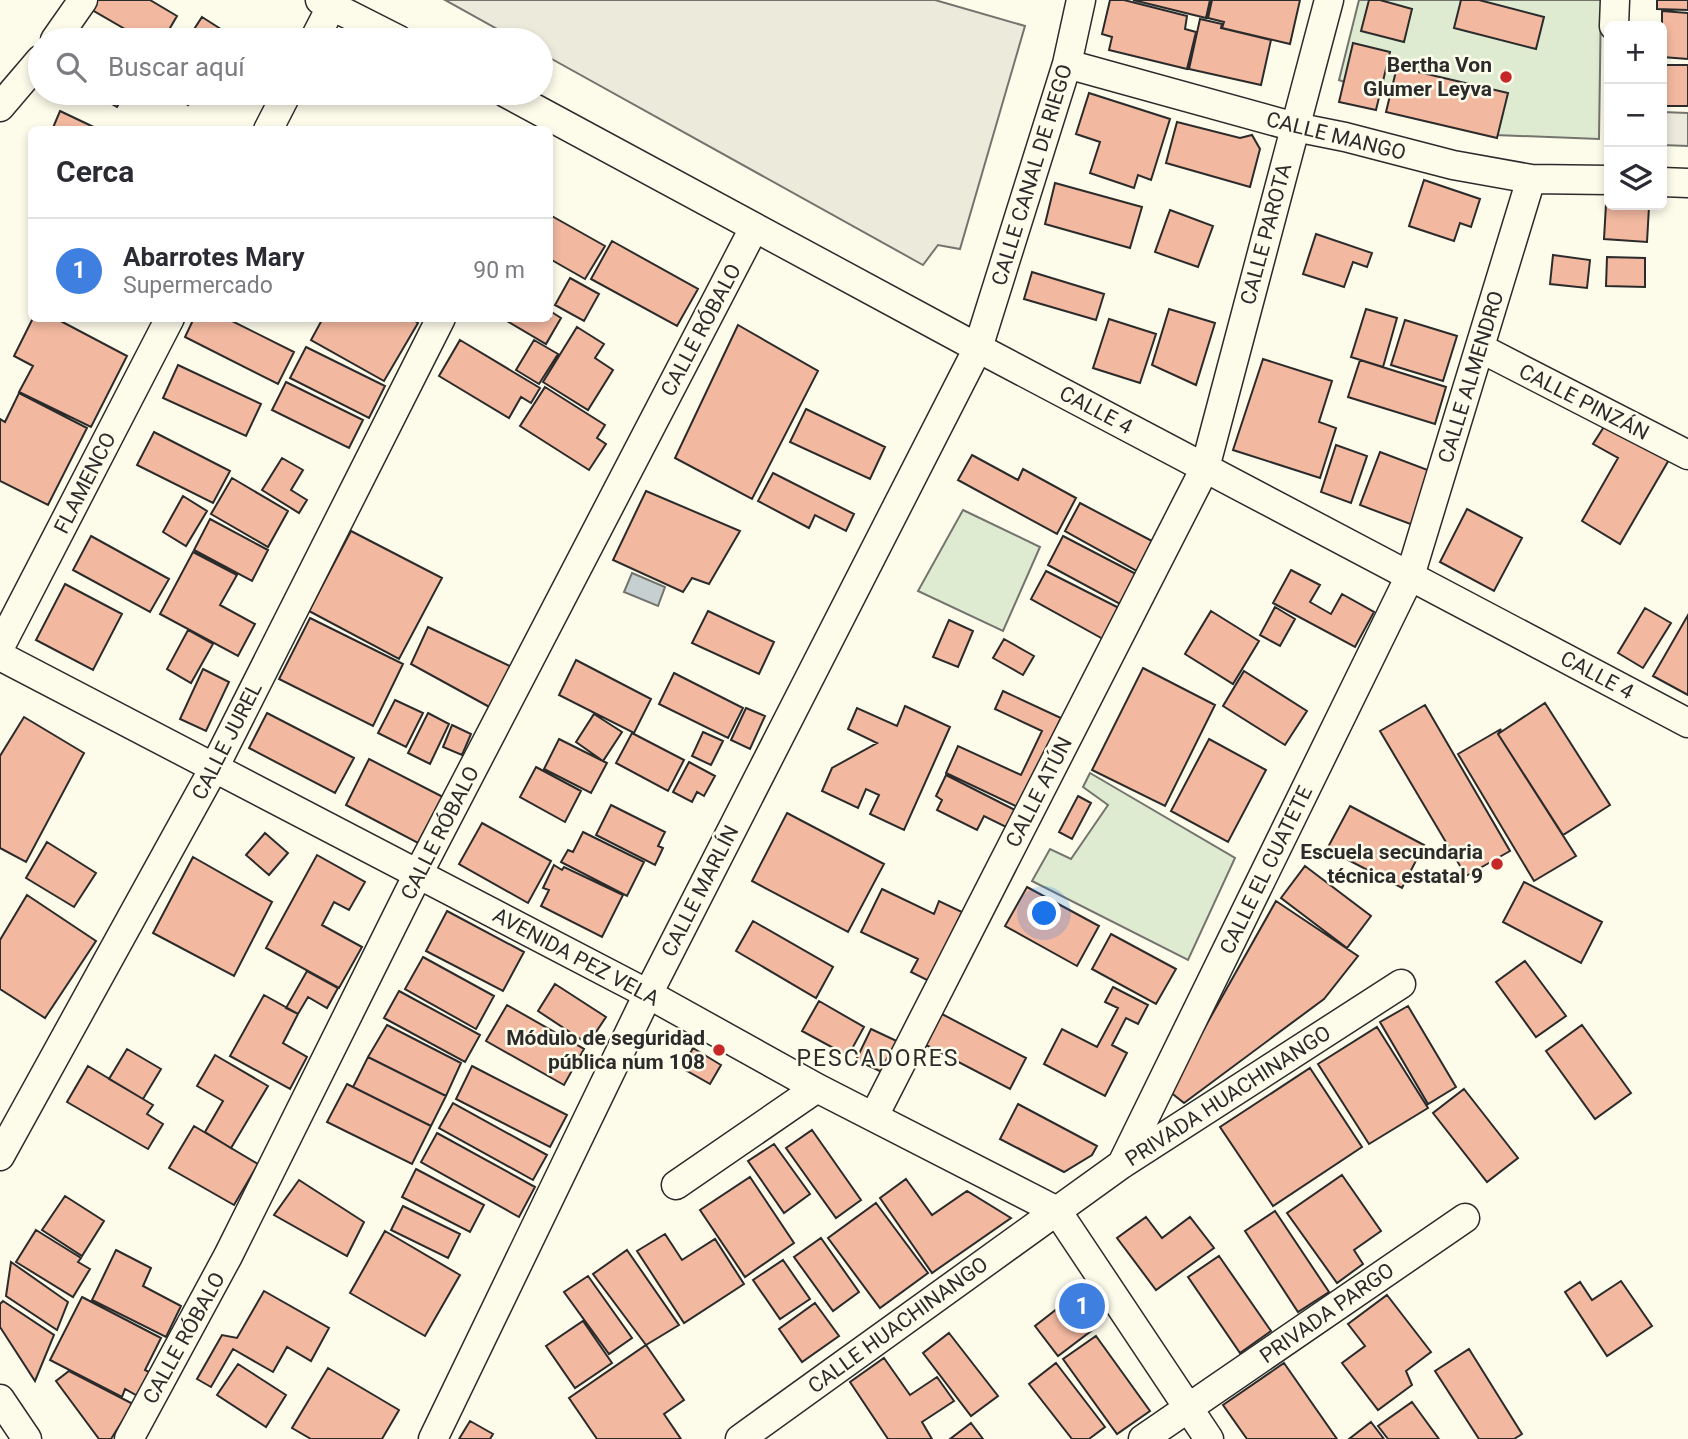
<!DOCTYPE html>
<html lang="es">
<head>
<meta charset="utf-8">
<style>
  body { margin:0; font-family:Roboto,sans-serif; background:#f7f7f7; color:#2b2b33 }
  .controls { position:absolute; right:21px; top:21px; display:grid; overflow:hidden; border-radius:10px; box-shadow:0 4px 10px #0003 }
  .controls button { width:63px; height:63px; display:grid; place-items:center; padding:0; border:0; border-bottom:2px solid #e1e1e2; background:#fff; color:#2b2b33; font:35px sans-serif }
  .you { position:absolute; left:1045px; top:914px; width:24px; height:24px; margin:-18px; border:5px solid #fff; border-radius:50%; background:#1a73e8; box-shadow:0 0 0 10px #1a73e833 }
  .badge { display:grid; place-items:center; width:46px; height:46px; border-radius:50%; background:#c62828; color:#fff; font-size:23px; font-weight:700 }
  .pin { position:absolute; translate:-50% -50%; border:4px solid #fff; box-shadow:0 2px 7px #0006 }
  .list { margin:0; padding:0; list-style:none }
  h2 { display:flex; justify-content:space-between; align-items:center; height:91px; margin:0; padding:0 28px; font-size:30px }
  h2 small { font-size:23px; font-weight:400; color:#7c7c81 }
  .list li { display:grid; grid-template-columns:46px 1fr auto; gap:21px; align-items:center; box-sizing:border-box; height:105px; padding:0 28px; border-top:2px solid #e1e1e2 }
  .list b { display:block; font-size:26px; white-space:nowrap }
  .list p { margin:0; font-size:23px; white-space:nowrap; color:#7c7c81 }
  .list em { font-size:23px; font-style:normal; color:#7c7c81 }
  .icon { flex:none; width:38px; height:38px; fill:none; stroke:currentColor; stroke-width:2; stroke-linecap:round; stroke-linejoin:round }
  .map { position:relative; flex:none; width:1688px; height:1439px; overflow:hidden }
  .search { position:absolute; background:#fff; box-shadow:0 4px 10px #0003; left:28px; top:28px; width:525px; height:77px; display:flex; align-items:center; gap:18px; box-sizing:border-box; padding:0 24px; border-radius:38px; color:#7c7c81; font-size:26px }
  .panel { position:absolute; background:#fff; box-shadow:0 4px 10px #0003; left:28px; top:126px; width:525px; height:196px; border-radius:10px }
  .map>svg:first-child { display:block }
  .green { fill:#deebd1; stroke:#74746e; stroke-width:2 }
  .parking { fill:#eceadb; stroke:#74746e; stroke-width:2 }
  .water { fill:#c7d0d0; stroke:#74746e; stroke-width:2 }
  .building { fill:#f2b8a0; stroke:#2b2b2b; stroke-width:2 }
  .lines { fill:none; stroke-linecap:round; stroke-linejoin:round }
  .minor-casing { stroke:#2b2b2b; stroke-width:31 }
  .minor { stroke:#fdfbea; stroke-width:28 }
  .poi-dot { fill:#c62828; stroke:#fdfbea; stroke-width:2.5 }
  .labels { text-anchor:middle; stroke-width:5; stroke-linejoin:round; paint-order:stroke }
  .poi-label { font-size:21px; font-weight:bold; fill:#2b2b2b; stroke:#fdfbea; text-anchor:end }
  .street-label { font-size:21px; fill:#2b2b2b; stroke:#fdfbea }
  .neighbourhood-label { font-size:23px; letter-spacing:2px; fill:#2b2b2b; stroke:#fdfbea }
</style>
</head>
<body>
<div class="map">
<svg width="1688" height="1439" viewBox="0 0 1688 1439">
  <rect width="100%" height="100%" fill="#fdfbea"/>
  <path class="green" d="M1359 0H1601L1599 139 1495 135 1339 80Z
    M963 510 1040 547 1003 631 918 591Z
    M1090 773 1235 858 1188 960 1032 881 1050 849 1071 859 1108 805 1083 787Z"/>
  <path class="parking" d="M445 0H935L1025 26 960 249 938 245 923 265 541 53V40H517Z
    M1662 112 1688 113V146L1662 145Z"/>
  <path class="water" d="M632 573 665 587 658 606 624 592Z"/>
  <path class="building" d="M90 0H150L177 16 163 40H144L87 7Z
    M1110 0H1124L1187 16 1185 29 1196 32 1187 69 1109 50 1112 37 1102 34Z
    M1133 0H1210L1206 18Z
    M1212 0H1300L1290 44 1222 28 1224 22 1208 18Z
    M1369 0H1380L1412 9 1404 42 1361 31Z
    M1461 0H1479L1544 17 1536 49 1454 28Z
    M1657 0H1688V10L1657 9Z
    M1662 11 1688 13V59L1662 57Z
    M202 17 238 40H187Z
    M1200 19 1222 24 1221 28 1271 40 1261 85 1189 69Z
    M1353 43 1390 52 1376 110 1339 102Z
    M1662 65H1688V106H1662Z
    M1397 67 1508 93 1497 138 1386 112Z
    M92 93H125L117 107Z
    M170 93H196L188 105Z
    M1089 93 1170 119 1151 180 1138 175 1134 188 1090 173 1100 142 1076 134Z
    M60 111 100 130H52Z
    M1177 122 1240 138 1252 135 1260 149 1250 187 1166 163Z
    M1424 180 1480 199 1471 227 1460 223 1454 241 1409 226Z
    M1055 183 1142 207 1130 248 1045 224Z
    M1606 204 1649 207 1647 242 1604 239Z
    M1170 210 1213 226 1198 267 1155 252Z
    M550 215 605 246 585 279 550 259Z
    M1316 234 1372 253 1367 267 1353 262 1344 287 1303 274Z
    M612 241 698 289 677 326 591 279Z
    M1553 255 1590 260 1587 288 1550 284Z
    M1607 257 1645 258V287L1606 286Z
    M1032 272 1104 294 1096 320 1024 299Z
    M570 278 599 294 584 321 555 305Z
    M1169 309 1215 323 1196 385 1152 365Z
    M1366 309 1397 318 1383 367 1351 357Z
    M550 311 561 318 546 344 502 318H550Z
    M33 318H55L127 356 91 427 19 392 33 366 14 356Z
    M194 318H226L294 352 278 384 185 337Z
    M323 318H411L418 323 384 381 311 340Z
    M1109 319 1156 334 1140 383 1093 368Z
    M1405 320 1457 336 1443 381 1391 365Z
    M738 325 818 371 752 499 675 458Z
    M577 327 604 344 595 358 613 370 588 410 543 382Z
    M460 340 540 388 531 403 521 397 509 418 439 376Z
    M534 340 558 354 539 384 516 370Z
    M306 347 385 386 369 418 290 378Z
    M1263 359 1332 381 1319 422 1336 428 1320 478 1233 450Z
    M1360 360 1446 387 1435 424 1348 397Z
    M178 365 261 404 246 436 163 398Z
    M286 382 363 420 349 448 272 410Z
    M545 387 605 425 597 438 606 444 589 470 520 426Z
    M19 393 87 428 48 505 0 481V419L5 422Z
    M806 409 885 447 870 479 790 442Z
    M1607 422 1670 458 1620 544 1582 521 1618 458 1593 444Z
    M154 432 230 471 213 503 137 465Z
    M1336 445 1367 456 1351 503 1321 492Z
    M1380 452 1433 472 1413 525 1360 505Z
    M972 455 1018 480 1023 469 1076 498 1057 534 958 480Z
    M282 458 303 470 291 490 307 500 299 513 262 490Z
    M773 473 854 514 846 531 815 515 809 528 758 501Z
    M232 478 288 511 268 547 211 514Z
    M646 491 740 531 709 584 692 578 683 592 613 560Z
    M183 496 207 511 186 546 163 532Z
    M1080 503 1152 541 1137 571 1065 531Z
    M1467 509 1522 538 1494 591 1440 562Z
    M210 519 268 550 252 581 194 550Z
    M351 531 442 578 399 659 309 611Z
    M91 536 169 579 150 612 73 570Z
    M1063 536 1136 574 1120 604 1048 565Z
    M193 552 237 575 220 605 255 624 238 656 160 614Z
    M1291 570 1320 585 1310 602 1331 614 1342 594 1374 612 1355 647 1273 603Z
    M1046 571 1119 608 1103 639 1031 599Z
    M65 584 122 614 93 670 36 640Z
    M1275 607 1295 619 1280 646 1260 635Z
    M1645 608 1671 623 1643 668 1618 653Z
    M708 611 774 642 759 674 692 643Z
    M1211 611 1259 641 1233 684 1185 654Z
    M1688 615V695L1653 676Z
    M310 618 403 664 373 726 279 679Z
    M949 620 973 631 958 667 933 657Z
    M428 627 512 667 493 709 411 664Z
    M188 630 213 644 191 683 167 669Z
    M1004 639 1034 656 1023 675 993 658Z
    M576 660 651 699 634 733 559 695Z
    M1143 668 1215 705 1165 806 1092 770Z
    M203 669 229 682 206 731 180 719Z
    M1244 671 1307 711 1285 745 1223 706Z
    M674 673 743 708 728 738 659 704Z
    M1003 691 1061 718 1020 808 946 773 958 746 1021 775 1042 731 995 709Z
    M395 700 423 713 406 747 378 733Z
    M1545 703 1610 805 1563 835 1498 734Z
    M1425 705 1510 851 1466 876 1380 731Z
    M905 706 950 727 904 830 870 814 879 795 866 789 858 808 822 791 832 768 877 743 848 729 857 708 897 726Z
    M746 708 765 716 750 749 731 740Z
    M267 713 354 758 335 793 249 748Z
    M428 713 449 724 430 764 408 753Z
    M594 714 622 732 603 761 576 742Z
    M24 717 84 753 26 862 0 848V756Z
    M452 725 471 734 462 755 443 747Z
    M1501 729 1498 734 1576 856 1534 881 1458 754Z
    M703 732 723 741 711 765 692 756Z
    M632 733 684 760 668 791 616 763Z
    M559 739 607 763 591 793 544 769Z
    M1209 739 1266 770 1228 842 1171 811Z
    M369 759 443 797 418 843 346 805Z
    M689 762 715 776 704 796 697 792 692 802 673 792Z
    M536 767 581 791 565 822 520 797Z
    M946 775 1015 810 1006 827 984 816 977 830 937 810 942 800 936 796Z
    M1078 796 1091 803 1072 839 1059 832Z
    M611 805 665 832 658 846 663 848 655 865 596 835Z
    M1350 806 1424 845 1402 888 1327 849Z
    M787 813 884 864 848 932 752 881Z
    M482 823 551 861 528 903 459 864Z
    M583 832 644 862 627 896 561 862 568 850 573 852Z
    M265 833 288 853 269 875 246 855Z
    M47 842 96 873 74 907 26 878Z
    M317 855 365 882 349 910 334 902 322 925 362 947 339 988 266 948Z
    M193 857 272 902 234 976 153 933Z
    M554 865 562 870 564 867 623 895 602 937 541 906 549 890 543 888Z
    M1305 866 1371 916 1347 948 1281 898Z
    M1524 882 1602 922 1581 963 1503 922Z
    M1027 887 1099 926 1077 966 1005 926Z
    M882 889 934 914 939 901 962 912 929 981 911 972 918 959 861 932Z
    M27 895 96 941 45 1018 0 989V940Z
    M1276 901 1358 956 1324 999 1184 1103 1169 1091Z
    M447 911 524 952 503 991 426 951Z
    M753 921 833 967 816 998 736 951Z
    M1111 934 1176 969 1156 1004 1092 969Z
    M423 957 494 996 476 1029 405 989Z
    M1525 961 1566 1016 1536 1037 1496 982Z
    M307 971 338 988 327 1008 308 997 298 1014 286 1008Z
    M555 984 606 1017 588 1044 538 1011Z
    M1113 987 1148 1005 1138 1024 1126 1018 1112 1045 1127 1053 1105 1096 1044 1064 1062 1029 1097 1047 1118 1008 1105 1002Z
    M399 991 480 1035 465 1062 384 1018Z
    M264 995 298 1014 283 1043 307 1057 290 1089 230 1056Z
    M819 1001 864 1027 848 1056 802 1031Z
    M507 1005 584 1049 564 1085 486 1041Z
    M1408 1006 1456 1087 1428 1104 1380 1022Z
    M940 1013 1026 1058 1010 1089 924 1044Z
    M387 1025 461 1063 446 1096 368 1057Z
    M1582 1025 1631 1093 1595 1119 1546 1051Z
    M1377 1027 1428 1108 1369 1144 1318 1064Z
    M871 1029 901 1043 886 1074 856 1060Z
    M693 1048 721 1065 710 1084 682 1068Z
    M127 1049 161 1069 143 1099 109 1079Z
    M215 1055 268 1086 231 1148 205 1132 223 1101 197 1086Z
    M368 1057 446 1096 431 1126 353 1087Z
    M88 1066 153 1105 147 1114 163 1124 148 1149 67 1102Z
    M472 1066 567 1115 550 1147 456 1099Z
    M1310 1068 1362 1147 1273 1206 1220 1127Z
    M347 1084 431 1126 412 1164 327 1122Z
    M1464 1089 1518 1158 1487 1182 1433 1113Z
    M453 1103 547 1155 533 1180 439 1128Z
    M1018 1104 1097 1146 1092 1155 1064 1172 1000 1139Z
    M194 1126 258 1164 234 1205 169 1168Z
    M812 1130 861 1200 836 1218 786 1148Z
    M437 1133 535 1187 519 1217 421 1162Z
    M774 1144 810 1194 784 1213 748 1161Z
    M416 1169 484 1205 470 1232 402 1197Z
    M1342 1175 1381 1231 1354 1250 1363 1264 1337 1283 1287 1213Z
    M750 1177 794 1243 745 1277 700 1210Z
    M906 1179 932 1215 967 1191 1011 1218 932 1273 880 1198Z
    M299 1180 364 1222 347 1256 274 1215Z
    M65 1196 104 1221 82 1256 42 1230Z
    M876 1203 928 1273 880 1308 828 1238Z
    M403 1206 460 1234 448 1258 391 1230Z
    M1275 1211 1329 1292 1298 1312 1245 1231Z
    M1146 1217 1162 1238 1190 1217 1214 1248 1156 1290 1117 1238Z
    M36 1230 81 1258 78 1262 90 1269 73 1297 16 1262Z
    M385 1231 460 1275 425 1336 350 1293Z
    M665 1234 682 1260 715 1239 744 1284 684 1323 637 1251Z
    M821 1238 859 1292 833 1311 794 1257Z
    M116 1250 151 1268 143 1286 181 1306 166 1337 92 1300Z
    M627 1250 679 1325 646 1345 593 1274Z
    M1219 1256 1271 1331 1240 1353 1188 1277Z
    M783 1260 810 1299 780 1319 753 1280Z
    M11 1262 68 1302 57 1330 6 1296Z
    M588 1276 632 1338 609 1354 564 1292Z
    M1621 1281 1652 1326 1607 1356 1565 1292 1580 1282 1592 1300Z
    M264 1291 329 1328 311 1361 287 1347 273 1372 233 1349 211 1387 197 1379 222 1335 237 1338Z
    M1387 1295 1431 1352 1406 1371 1412 1385 1378 1410 1342 1363 1365 1346 1348 1324Z
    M82 1297 161 1338 145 1370 155 1375 143 1399 125 1389 122 1397 50 1360Z
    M1071 1298 1095 1328 1058 1356 1035 1326Z
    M3 1301 54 1335 35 1381 0 1327V1304Z
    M815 1303 839 1336 802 1362 779 1329Z
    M583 1321 612 1363 575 1388 546 1346Z
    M949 1333 998 1396 971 1416 923 1353Z
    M1096 1336 1150 1411 1117 1434 1063 1359Z
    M646 1345 684 1400 664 1414 681 1439H597L569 1398Z
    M1469 1349 1522 1434 1514 1439H1479L1435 1371Z
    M884 1358 910 1395 937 1377 954 1401 922 1422 932 1439H888L850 1382Z
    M1056 1363 1105 1427 1089 1439H1072L1029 1384Z
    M1284 1363 1337 1439H1247L1223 1405Z
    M238 1364 286 1395 266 1427 217 1395Z
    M328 1368 399 1410 382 1439H311L292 1428Z
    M69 1371 133 1404 111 1439H99L56 1381Z
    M1412 1402 1439 1439H1388L1378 1426Z
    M470 1421 493 1434 490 1439H459Z
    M1371 1422 1384 1439H1349Z
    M971 1423 983 1439H950Z"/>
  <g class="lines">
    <g class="minor-casing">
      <path id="minor" d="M320 0 399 40
        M1614 26 1615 0
        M55 40 83 0
        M314 40 331 7
        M1067 64 1295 127 1345 137 1453 165 1531 179 1609 180
        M506 93 978 348 1688 723
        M0 107 40 60
        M268 130 287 93
        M1662 182 1688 183
        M1480 348 1688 455
        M0 647 170 318
        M0 656 648 994 817 1088 1057 1211 1209 1439
        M874 1116 1205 468 1329 0
        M0 1156 214 768 441 318
        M1122 1164 1410 576 1531 179
        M676 1185 817 1088
        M0 1399 27 1439
        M129 1439 228 1256 418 874 754 228
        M433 1439 648 994 978 348 1067 64 1081 0
        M740 1439 1122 1164 1401 984
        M1143 1439 1465 1218"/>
    </g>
    <use href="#minor" class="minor"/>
  </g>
  <g class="poi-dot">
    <circle cx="1506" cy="77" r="7"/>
    <circle cx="1497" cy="864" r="7"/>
    <circle cx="719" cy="1050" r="7"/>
  </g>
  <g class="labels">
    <g class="poi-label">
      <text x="1492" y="72">Bertha Von<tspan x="1492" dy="24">Glumer Leyva</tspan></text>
      <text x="1483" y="859">Escuela secundaria<tspan x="1483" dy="24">técnica estatal 9</tspan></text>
      <text x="705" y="1045">Módulo de seguridad<tspan x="705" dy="24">pública num 108</tspan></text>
    </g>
    <g class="street-label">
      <text transform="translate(1336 136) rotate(14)" y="7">CALLE MANGO</text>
      <text transform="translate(1032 175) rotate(-73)" y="7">CALLE CANAL DE RIEGO</text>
      <text transform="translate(1266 234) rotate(-75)" y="7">CALLE PAROTA</text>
      <text transform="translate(701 330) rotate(-62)" y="7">CALLE RÓBALO</text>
      <text transform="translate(1471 377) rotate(-73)" y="7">CALLE ALMENDRO</text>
      <text transform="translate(1584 402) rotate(27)" y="7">CALLE PINZÁN</text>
      <text transform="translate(1096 410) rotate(28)" y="7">CALLE 4</text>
      <text transform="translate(85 483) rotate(-63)" y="7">FLAMENCO</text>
      <text transform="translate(1597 675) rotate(28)" y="7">CALLE 4</text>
      <text transform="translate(227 741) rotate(-63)" y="7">CALLE JUREL</text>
      <text transform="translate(1039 792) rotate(-63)" y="7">CALLE ATÚN</text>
      <text transform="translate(440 833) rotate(-63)" y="7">CALLE RÓBALO</text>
      <text transform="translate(1266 870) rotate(-64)" y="7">CALLE EL CUATETE</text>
      <text transform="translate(700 891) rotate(-63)" y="7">CALLE MARLÍN</text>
      <text transform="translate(576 957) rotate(28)" y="7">AVENIDA PEZ VELA</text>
      <text transform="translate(1228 1096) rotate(-33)" y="7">PRIVADA HUACHINANGO</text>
      <text transform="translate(1327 1313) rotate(-35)" y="7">PRIVADA PARGO</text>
      <text transform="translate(898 1325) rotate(-36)" y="7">CALLE HUACHINANGO</text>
      <text transform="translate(184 1338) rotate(-61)" y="7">CALLE RÓBALO</text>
    </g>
    <g class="neighbourhood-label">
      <text x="878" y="1066">PESCADORES</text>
    </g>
  </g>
</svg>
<div class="controls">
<button>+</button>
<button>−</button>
<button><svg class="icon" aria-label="layers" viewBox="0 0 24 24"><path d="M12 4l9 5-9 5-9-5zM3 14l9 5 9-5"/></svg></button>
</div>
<div class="you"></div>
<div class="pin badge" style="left:1082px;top:1306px;background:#3f7fe0">1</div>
<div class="search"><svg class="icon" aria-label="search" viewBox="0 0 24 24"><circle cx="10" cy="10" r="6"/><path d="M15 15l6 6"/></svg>Buscar aquí</div>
<section class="panel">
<h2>Cerca<small></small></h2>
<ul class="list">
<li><span class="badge" style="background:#3f7fe0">1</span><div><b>Abarrotes Mary</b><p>Supermercado</p></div><em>90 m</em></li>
</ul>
</section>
</div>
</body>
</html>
